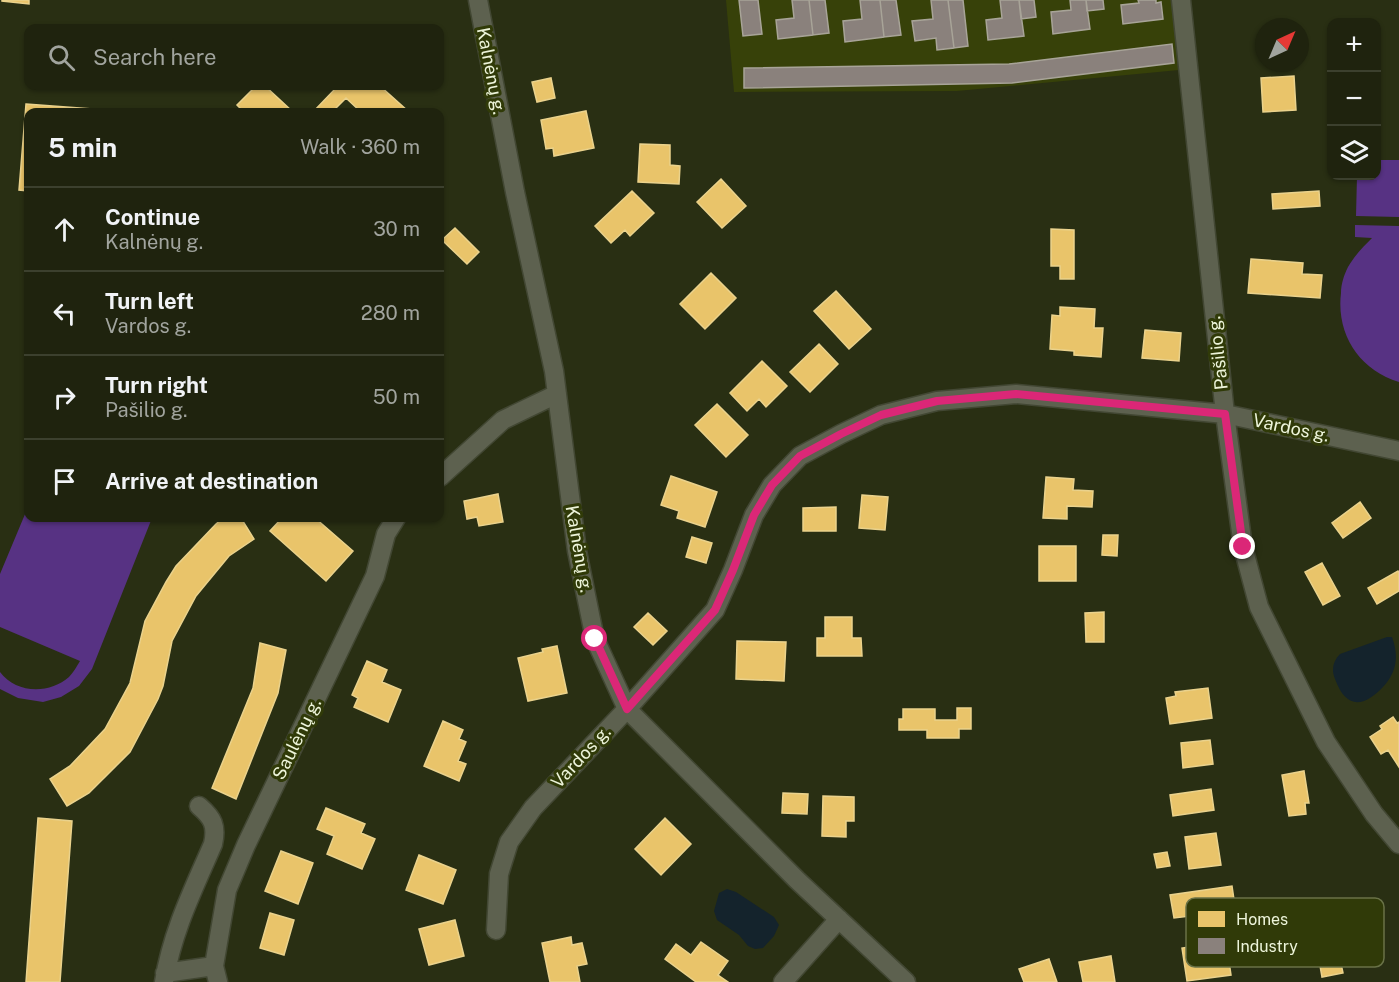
<!DOCTYPE html>
<html lang="en">
<head>
<meta charset="utf-8">
<style>
  body { margin:0; font-family:"Public Sans",sans-serif; background:#272b17; color:#f1f3f6 }
  .controls { position:absolute; right:18px; top:18px; display:grid; overflow:hidden; border-radius:12px; box-shadow:0 2px 4px #0004 }
  .controls button { width:54px; height:54px; display:grid; place-items:center; padding:0; border:0; border-bottom:2px solid #3c402e; background:#1f230e; color:#f1f3f6; font:30px sans-serif }
  .compass { position:absolute; left:1255px; top:18px; width:54px; height:54px; border-radius:50%; background:#1f230e; box-shadow:0 2px 4px #0004; rotate:44deg }
  .stop { position:absolute; width:18px; height:18px; margin:-14px; border:4px solid #db2777; border-radius:50%; background:#fff }
  .stop.end { background:#db2777; border-color:#fff; box-shadow:0 2px 6px #0008 }
  .list { margin:0; padding:0; list-style:none }
  h2 { display:flex; justify-content:space-between; align-items:center; height:78px; margin:0; padding:0 24px; font-size:26px }
  h2 small { font-size:20px; font-weight:400; color:#a1a49e }
  .list li { display:grid; grid-template-columns:39px 1fr auto; gap:18px; align-items:center; box-sizing:border-box; height:84px; padding:0 24px; border-top:2px solid #3c402e }
  .list b { display:block; font-size:22px; white-space:nowrap }
  .list p { margin:0; font-size:20px; white-space:nowrap; color:#a1a49e }
  .list em { font-size:20px; font-style:normal; color:#a1a49e }
  .icon { flex:none; width:33px; height:33px; fill:none; stroke:currentColor; stroke-width:2; stroke-linecap:round; stroke-linejoin:round }
  .map { position:relative; flex:none; width:1399px; height:982px; overflow:hidden }
  .search { position:absolute; background:#1f230e; box-shadow:0 2px 4px #0004; left:24px; top:24px; width:420px; height:66px; display:flex; align-items:center; gap:15px; box-sizing:border-box; padding:0 21px; border-radius:12px; color:#a1a49e; font-size:22px }
  .panel { position:absolute; background:#1f230e; box-shadow:0 2px 4px #0004; left:24px; top:108px; width:420px; height:414px; border-radius:12px }
  .map>svg:first-child { display:block }
  .built { fill:#374109 }
  .green { fill:#573283 }
  .water { fill:#14232c }
  .homes { fill:#e9c46a; stroke:#ead28c; stroke-width:1.5 }
  .industry { fill:#8a817c; stroke:#a8a498; stroke-width:1.5 }
  .lines { fill:none; stroke-linecap:round; stroke-linejoin:round }
  .minor-casing { stroke:#424733; stroke-width:21 }
  .minor { stroke:#5d614f; stroke-width:18 }
  .route { stroke:#db2777; stroke-width:8 }
  .labels { text-anchor:middle; stroke-width:6; stroke-linejoin:round; paint-order:stroke }
  .street-label { font-size:18px; fill:#edf4da; stroke:#303a08 }
  .key { fill:#303a08; stroke:#697247; stroke-width:1.5 }
  .key-label { font-size:16px; fill:#edf4da }
</style>
</head>
<body>
<div class="map">
<svg width="1399" height="982" viewBox="0 0 1399 982">
  <rect width="100%" height="100%" fill="#292f13"/>
  <path class="built" d="M726 0H1172L1179 70 957 91 734 92Z"/>
  <path class="green" d="M1377 160H1399V217L1356 216 1357 176H1376Z
    M1355 225 1399 226V382C1359 370 1336 334 1341 293 1341 284 1344 275 1348 267 1355 255 1363 247 1372 238L1355 237Z
    M28 507V518H152L92 669 79 686 61 697 43 702 18 698 0 689V672C16 694 50 694 69 677 73 673 77 666 80 661L0 627V574Z"/>
  <path class="water" d="M1387 637H1392C1399 656 1397 672 1383 687 1363 708 1346 709 1335 679 1331 670 1333 661 1340 654Z
    M727 889 736 892 774 917 779 925 774 936 763 948 755 949 748 946 739 935 717 920 714 911 719 893Z"/>
  <path class="homes" d="M2 0H29V4L2 1Z
    M1294 76 1296 110 1263 112 1261 78Z
    M551 78 555 98 537 102 532 82Z
    M256 86H265L293 112H244L237 105Z
    M333 86H380L409 112H361L346 98 332 112H313L336 88Z
    M26 104 106 110V112H28V191L19 190Z
    M586 111 594 148 554 156 553 148 546 149 541 120Z
    M640 144 670 145V165L680 166 679 184 638 182Z
    M721 179 746 206 722 228 697 202Z
    M632 191 654 213 630 236 625 230 611 243 595 226Z
    M1319 191 1320 206 1273 209 1272 194Z
    M455 228 479 252 467 264 442 240Z
    M1051 229 1074 230V279H1060V266H1051Z
    M1251 259 1303 263 1302 274 1322 275 1320 298 1248 293Z
    M711 273 736 298 705 329 680 304Z
    M836 291 871 329 849 349 814 311Z
    M1060 307 1095 309 1094 328H1103L1101 357 1074 355V351L1050 349 1052 315 1060 316Z
    M1145 330 1181 333 1179 361 1142 358Z
    M819 344 838 364 810 392 790 372Z
    M762 361 787 386 766 407 759 399 747 411 730 393Z
    M717 404 748 435 726 457 695 425Z
    M671 476 717 492 705 527 677 518 679 511 661 505Z
    M1046 477 1074 479 1073 490 1093 491 1092 507 1067 506V519L1043 518Z
    M498 494 503 522 479 526 477 517 467 519 464 501Z
    M862 495 888 497 885 530 859 528Z
    M1360 502 1371 518 1343 538 1332 523Z
    M836 507V531H803V508Z
    M223 518H241L254 539 229 556 196 596 172 641 163 686 158 699 130 752 89 793 67 806 50 779 70 766 105 729 130 683 145 621 166 582 176 566 216 524Z
    M282 518H315L353 551 326 581 270 531Z
    M1103 535H1118L1117 556 1102 555Z
    M692 537 712 543 706 563 686 557Z
    M1039 546H1076V581H1039Z
    M1322 563 1340 596 1323 605 1305 572Z
    M1398 571 1399 573V591L1377 604 1368 588Z
    M1104 612V642H1086L1085 613Z
    M648 613 667 631 653 645 634 627Z
    M825 617H852V638H861L862 656H817V638H825Z
    M737 641 786 642 784 681 736 679Z
    M260 643 286 650 278 693 236 799 212 788 253 688Z
    M557 646 567 693 528 701 518 658 543 652 542 649Z
    M367 661 387 670 382 682 401 690 388 722 354 707 358 698 352 695Z
    M1208 688 1212 718 1170 724 1166 698 1176 696 1175 692Z
    M957 708H971V729H959V738H927V730H899V719H903V709H935V720H957Z
    M1393 717 1397 723 1399 722V767L1388 750 1381 754 1370 737 1382 729 1380 726Z
    M443 721 463 730 459 739 466 742 458 761 466 764 459 781 424 766Z
    M1210 740 1213 764 1183 768 1181 743Z
    M1304 771 1309 803H1305L1306 814 1289 816 1282 775Z
    M1211 789 1214 810 1173 816 1170 795Z
    M783 793 808 794 807 814 782 813Z
    M823 796 854 797V821H846V837L822 836Z
    M326 808 365 824 361 833 375 839 362 869 327 854 334 836 317 829Z
    M38 818 72 821 60 982H26Z
    M665 818 691 844 661 875 635 849Z
    M1216 833 1221 865 1189 869 1185 837Z
    M281 851 313 863 298 904 265 891Z
    M1167 852 1170 866 1157 868 1154 854Z
    M419 855 456 870 443 904 406 890Z
    M1232 886 1237 920 1192 927 1190 916 1174 918 1170 895Z
    M270 913 294 920 284 955 260 948Z
    M455 920 464 956 429 965 419 929Z
    M1346 928 1350 948 1338 950 1343 973 1322 977 1318 954 1312 955 1308 935Z
    M571 937 572 945 582 943 587 964 577 966 580 982H550L542 943Z
    M1226 941 1231 975 1187 981 1182 948Z
    M701 942 728 961 718 975 728 982H696L665 959 676 944 691 955Z
    M1111 956 1115 982H1083L1079 962Z
    M1049 959 1057 982H1024L1019 969Z"/>
  <path class="industry" d="M739 0H758L762 34 743 36Z
    M792 0H809L813 35 778 39 776 20 794 18Z
    M809 0H825L829 33 813 35Z
    M860 0H880L884 37 845 42 843 21 862 19Z
    M880 0H896L901 35 884 37Z
    M931 0H948L954 48 937 50 936 38 915 41 912 21 933 19Z
    M948 0H963L968 46 954 48Z
    M1000 0H1019L1024 36 988 40 986 20 1002 18Z
    M1019 0H1034L1036 17 1021 19Z
    M1070 0H1086L1090 29 1053 34 1051 12 1071 10Z
    M1086 0H1103L1104 9 1087 11Z
    M1138 0H1156V3L1161 2 1163 19 1123 24 1121 5 1139 3Z
    M1172 44 1174 63 1012 83 744 88V68L1009 64Z"/>
  <g class="lines">
    <g class="minor-casing">
      <path id="minor" d="M478 0 515 192 554 371 577 551 595 639 627 709 797 880 906 982
        M1181 0 1225 414 1243 547 1259 607 1326 742 1374 814 1399 844
        M440 477 503 420 557 394
        M496 930 499 874 509 842 533 808 627 709 715 610 733 570 754 515 772 485 800 456 841 434 881 415 937 401 1016 394 1225 414 1399 451
        M214 966 227 890 246 845 375 576 386 534 396 518
        M165 973 214 966 218 982
        M164 982C172 932 193 890 213 844 217 826 213 818 199 806
        M783 982 839 919"/>
    </g>
    <use href="#minor" class="minor"/>
  </g>
  <g class="lines">
    <path class="route" d="M595 639 627 709 715 610 733 570 754 515 772 485 800 456 841 434 881 415 937 401 1016 394 1225 414 1243 547"/>
  </g>
  <g class="labels">
    <g class="street-label">
      <text transform="translate(491 71) rotate(79)" y="6">Kalnėnų g.</text>
      <text transform="translate(1218 353) rotate(-96)" y="6">Pašilio g.</text>
      <text transform="translate(1291 428) rotate(12)" y="6">Vardos g.</text>
      <text transform="translate(579 549) rotate(80)" y="6">Kalnėnų g.</text>
      <text transform="translate(297 739) rotate(-64)" y="6">Saulėnų g.</text>
      <text transform="translate(581 757) rotate(-47)" y="6">Vardos g.</text>
    </g>
  </g>
  <rect x="1186" y="898" width="198" height="69" rx="9" class="key"/>
  <rect x="1198" y="911" width="27" height="16" fill="#e9c46a"/>
  <rect x="1198" y="938" width="27" height="16" fill="#8a817c"/>
  <g class="key-label">
    <text x="1236" y="925">Homes</text>
    <text x="1236" y="952">Industry</text>
  </g>
</svg>
<div class="controls">
<button>+</button>
<button>−</button>
<button><svg class="icon" aria-label="layers" viewBox="0 0 24 24"><path d="M12 4l9 5-9 5-9-5zM3 14l9 5 9-5"/></svg></button>
</div>
<svg class="compass" viewBox="-18 -18 36 36"><path d="M0-13l5 13h-10z" fill="#e53935"/><path d="M0 13l5-13h-10z" fill="#a1a49e"/></svg>
<div class="stop" style="left:595px;top:639px"></div>
<div class="stop end" style="left:1243px;top:547px"></div>
<div class="search"><svg class="icon" aria-label="search" viewBox="0 0 24 24"><circle cx="10" cy="10" r="6"/><path d="M15 15l6 6"/></svg>Search here</div>
<section class="panel">
<h2>5 min<small>Walk · 360 m</small></h2>
<ul class="list">
<li><svg class="icon" aria-label="ahead" viewBox="0 0 24 24"><path d="M12 20V5M6 11l6-6 6 6"/></svg><div><b>Continue</b><p>Kalnėnų g.</p></div><em>30 m</em></li>
<li><svg class="icon" aria-label="left" viewBox="0 0 24 24"><path d="M17 20v-9H6M10 6l-5 5 5 5"/></svg><div><b>Turn left</b><p>Vardos g.</p></div><em>280 m</em></li>
<li><svg class="icon" aria-label="right" viewBox="0 0 24 24"><path d="M7 20v-9h11M14 6l5 5-5 5"/></svg><div><b>Turn right</b><p>Pašilio g.</p></div><em>50 m</em></li>
<li><svg class="icon" aria-label="arrive" viewBox="0 0 24 24"><path d="M6 21V4h12l-3 4 3 4H6"/></svg><div><b>Arrive at destination</b></div></li>
</ul>
</section>
</div>
</body>
</html>
